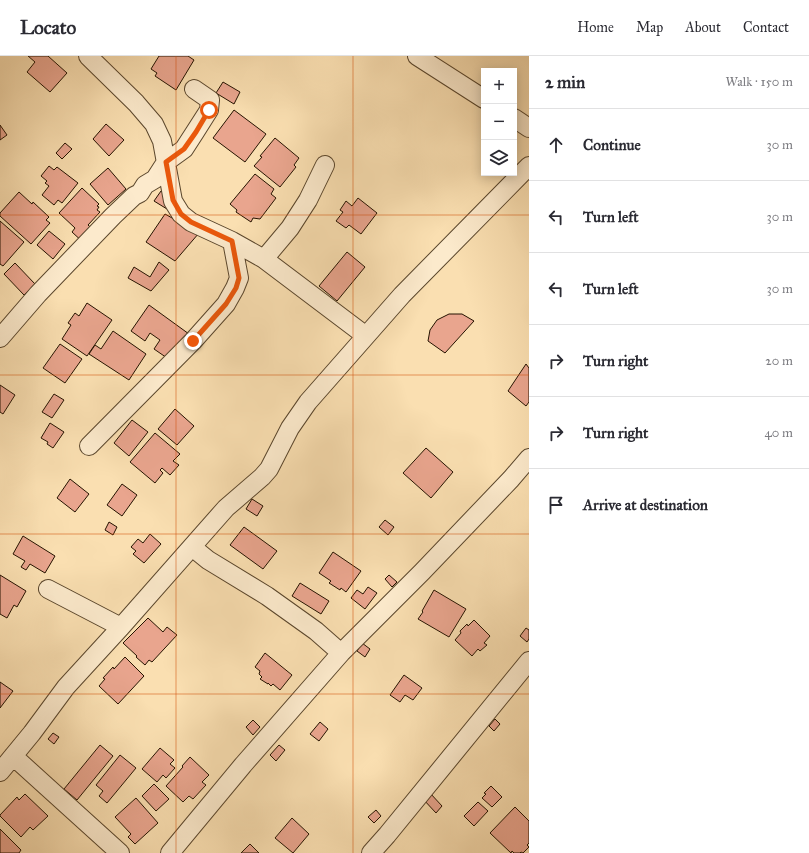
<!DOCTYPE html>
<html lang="en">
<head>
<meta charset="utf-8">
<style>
  body { margin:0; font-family:"IM FELL Great Primer",serif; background:#f7f7f7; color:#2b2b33 }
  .controls { position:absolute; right:12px; top:12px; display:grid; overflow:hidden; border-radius:0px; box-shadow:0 2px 10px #0003 }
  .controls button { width:36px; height:36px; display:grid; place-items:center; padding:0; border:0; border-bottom:1px solid #e1e1e2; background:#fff; color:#2b2b33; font:20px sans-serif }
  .stop { position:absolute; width:12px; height:12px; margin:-9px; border:3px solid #ea580c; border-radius:50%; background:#fff }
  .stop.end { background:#ea580c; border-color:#fff; box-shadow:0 1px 4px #0008 }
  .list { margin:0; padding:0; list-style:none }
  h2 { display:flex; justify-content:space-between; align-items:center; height:52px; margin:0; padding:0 16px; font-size:17px }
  h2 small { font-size:13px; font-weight:400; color:#7c7c81 }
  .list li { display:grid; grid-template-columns:26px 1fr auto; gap:12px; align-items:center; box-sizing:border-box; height:72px; padding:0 16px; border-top:1px solid #e1e1e2 }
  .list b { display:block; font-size:15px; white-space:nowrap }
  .list em { font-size:13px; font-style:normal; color:#7c7c81 }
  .icon { flex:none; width:22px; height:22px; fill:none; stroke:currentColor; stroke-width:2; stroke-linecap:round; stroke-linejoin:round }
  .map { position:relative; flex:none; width:529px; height:797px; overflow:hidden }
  header { display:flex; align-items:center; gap:24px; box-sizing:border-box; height:56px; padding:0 20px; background:#fff; border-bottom:1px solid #e1e1e2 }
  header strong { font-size:19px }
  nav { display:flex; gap:22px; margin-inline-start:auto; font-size:14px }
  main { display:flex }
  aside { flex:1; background:#fff }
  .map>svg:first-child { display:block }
  .building { fill:#e9a58e; stroke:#251300 }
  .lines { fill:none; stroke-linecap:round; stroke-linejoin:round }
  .minor-casing { stroke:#5a462c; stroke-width:20 }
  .minor { stroke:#fceacc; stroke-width:18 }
  .route { stroke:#ea580c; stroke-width:5 }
  .grid { fill:none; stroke:#d4520b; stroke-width:1; stroke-opacity:0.55 }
</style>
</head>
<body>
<header>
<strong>Locato</strong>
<nav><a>Home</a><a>Map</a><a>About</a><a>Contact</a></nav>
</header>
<main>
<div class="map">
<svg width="529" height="797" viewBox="0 0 529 797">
  <rect width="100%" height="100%" fill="#fadfb1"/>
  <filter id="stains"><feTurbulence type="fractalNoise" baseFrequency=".005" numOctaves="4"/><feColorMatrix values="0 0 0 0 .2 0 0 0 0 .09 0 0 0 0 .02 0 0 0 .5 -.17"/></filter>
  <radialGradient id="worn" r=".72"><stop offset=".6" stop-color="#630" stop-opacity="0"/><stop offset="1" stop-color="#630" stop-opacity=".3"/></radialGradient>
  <path class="building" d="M28 0H48L67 17 50 36 27 16 35 6Z
    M159 0H188L194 4 176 34 155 20 157 17 151 13Z
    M223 26 240 36 234 48 216 37Z
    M234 54 266 78 245 106 213 82Z
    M106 68 124 84 109 100 93 83Z
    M0 69 7 79 0 84Z
    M275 82 299 102 294 109 296 111 280 131 254 110 262 101 260 100Z
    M65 87 72 93 62 103 56 97Z
    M49 110 54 114 57 111 78 127 62 147 58 144 54 149 42 139 49 130 45 127 47 125 41 120Z
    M108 112 126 133 108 149 90 128Z
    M255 118 274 133 271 138 276 142 260 163 253 162 251 166 236 156 237 154 230 148Z
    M82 132 99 148 97 150 99 151 97 154 100 156 88 169 96 176 85 188 72 176 75 172 59 157Z
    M161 135 173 144 167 153 154 145Z
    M19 136 32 148 33 146 49 161 46 164 50 167 31 188 0 160V157Z
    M358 142 377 157 361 178 349 169 346 172 336 165 343 156 340 154 346 145 352 150Z
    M165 158 199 177 175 205 146 186Z
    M0 165 24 186 3 210 0 208Z
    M49 175 65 188 53 203 37 189Z
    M347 196 365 211 337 245 319 230Z
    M159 206 169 214 151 235 128 222 134 211 150 221Z
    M15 207 35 228 24 239 4 218Z
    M87 247 112 264 87 300 62 283 71 269 68 267 75 257 79 260Z
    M149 249 189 278 170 304 154 293 160 284 150 277 145 285 131 275Z
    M449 258H462L474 265 445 297 428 285 430 274 437 264Z
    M113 275 146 298 129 324 89 298 95 289 101 293Z
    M60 288 82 303 65 327 43 312Z
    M526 308 529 312V346L526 350 508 335Z
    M0 329 15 339 3 358 0 356Z
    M54 338 64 344 52 362 42 356Z
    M175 353 194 370 177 389 158 373Z
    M132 364 148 376 129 400 114 387Z
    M50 367 64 376 53 392 47 388 48 386 41 382Z
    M155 377 180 398 173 405 179 409 170 419 162 412 160 414 163 417 155 427 130 406Z
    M426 392 453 416 431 442 403 417Z
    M70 423 89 438 75 456 57 442Z
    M122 428 137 439 122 460 107 449Z
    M252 443 263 450 257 460 246 453Z
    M385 464 394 471 388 479 379 471Z
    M109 466 117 471 113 479 105 474Z
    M244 471 277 495 263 513 230 489Z
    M150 478 161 488 144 507 133 498 136 495 131 491 138 483 143 487Z
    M23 480 55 500 45 517 30 508 26 514 21 511 25 505 13 498Z
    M333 496 361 515 346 536 341 532 340 534 329 527 331 525 319 517Z
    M0 519 26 535 17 551 14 549 7 562 0 558Z
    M389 519 397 526 392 531 385 523Z
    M300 527 329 545 321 558 292 540Z
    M368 531 377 537 365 553 351 542 357 534 363 538Z
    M434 534 466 553 449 581 418 563 423 556 422 555Z
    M148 562 163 576 167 571 177 579 152 606 149 604 145 609 136 601 137 600 123 587Z
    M474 564 490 580 484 587 487 589 480 595 478 593 472 600 455 584 461 577 460 575 467 568 468 570Z
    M526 572 529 574V583L527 586 520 580Z
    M362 587 370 593 365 601 357 595Z
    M265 597 292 619 280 634 273 628 271 630 268 627V628L260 623 262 621 259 618 260 615 255 611Z
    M125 601 144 620 118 648 99 630 105 623 103 622 113 611 114 613Z
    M404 619 422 632 413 644 405 639 400 646 390 639Z
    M0 626 13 635 0 652Z
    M495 663 500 668 494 675 489 670Z
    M253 664 260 671 253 679 246 671Z
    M320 666 328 673 319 685 310 678Z
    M53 677 59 681 54 688 48 683Z
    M100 689 113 700 77 744 64 733Z
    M279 689 285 694 276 705 270 699Z
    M160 692 174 704 170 708 175 712 166 722 163 719 157 726 142 713Z
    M120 699 136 712 107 747 99 740 103 735 96 729Z
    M190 701 209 719 202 726 206 729 193 743 189 740 183 746 166 730 183 711 182 710Z
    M154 728 169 743 156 755 142 740Z
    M491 730 502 741 492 751 482 742 486 738 484 737Z
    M430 737 442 750 436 757 423 743Z
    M25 738 48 760 33 774 30 771 21 781 0 760V759L17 741 19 744Z
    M136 742 158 767 135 788 128 781 131 778 115 761Z
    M478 746 488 755 474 770 464 760Z
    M515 751 529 765V787L527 789 529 791 523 797 521 796 520 797H514L512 795 511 797 490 777Z
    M376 754 381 760 374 767 368 761Z
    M292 762 309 778 293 797 275 782Z
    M0 773 21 794 19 797H0Z
    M250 788 259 797H241Z"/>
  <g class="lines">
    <g class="minor-casing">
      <path id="minor" d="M88 0 136 47 154 68 162 85 173 145 181 158 191 166 232 185 264 203 366 280
        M417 0 484 43
        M514 62 529 72
        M264 203 290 172 308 144 325 109
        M0 282 38 238 113 160 134 140 140 137 145 129 155 123 166 106 184 93 195 76 209 54 210 44 194 33
        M89 390 193 285 226 248 235 232 239 222 232 185
        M192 491 208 504 267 540 316 575 341 597
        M48 533 121 571
        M13 700 120 797
        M0 716 32 677 66 631 121 571 226 452 262 421 269 413 290 372 308 346 402 239 529 110
        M170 797 243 709 341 597 422 516 511 423 529 402
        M371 797 387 779 529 605"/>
    </g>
    <use href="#minor" class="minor"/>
  </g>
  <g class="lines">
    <path class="route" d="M193 285 226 248 236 232 239 222 232 185 191 166 181 158 173 144 166 106 184 93 196 76 209 54"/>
  </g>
  <path class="grid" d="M176 0V797M353 0V797M0 159H529M0 319H529M0 478H529M0 638H529"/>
  <rect width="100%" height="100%" filter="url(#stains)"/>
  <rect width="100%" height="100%" fill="url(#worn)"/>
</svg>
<div class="controls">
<button>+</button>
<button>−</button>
<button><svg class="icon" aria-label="layers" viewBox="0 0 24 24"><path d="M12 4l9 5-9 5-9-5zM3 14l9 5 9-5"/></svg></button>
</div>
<div class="stop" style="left:209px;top:54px"></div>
<div class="stop end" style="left:193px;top:285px"></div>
</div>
<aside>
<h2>2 min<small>Walk · 150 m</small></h2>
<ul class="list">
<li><svg class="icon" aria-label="ahead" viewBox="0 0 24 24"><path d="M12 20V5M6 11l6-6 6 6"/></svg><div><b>Continue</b></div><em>30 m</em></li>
<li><svg class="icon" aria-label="left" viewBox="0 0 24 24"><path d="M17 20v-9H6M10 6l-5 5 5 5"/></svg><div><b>Turn left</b></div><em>30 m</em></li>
<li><svg class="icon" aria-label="left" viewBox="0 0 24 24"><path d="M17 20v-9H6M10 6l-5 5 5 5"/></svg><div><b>Turn left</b></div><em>30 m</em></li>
<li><svg class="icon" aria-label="right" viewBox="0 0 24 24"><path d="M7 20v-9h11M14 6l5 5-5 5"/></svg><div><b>Turn right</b></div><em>20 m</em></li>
<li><svg class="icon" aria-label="right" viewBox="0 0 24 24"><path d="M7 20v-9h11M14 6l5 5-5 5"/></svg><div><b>Turn right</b></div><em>40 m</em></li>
<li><svg class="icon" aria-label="arrive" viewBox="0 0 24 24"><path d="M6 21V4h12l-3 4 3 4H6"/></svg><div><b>Arrive at destination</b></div></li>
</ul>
</aside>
</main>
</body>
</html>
